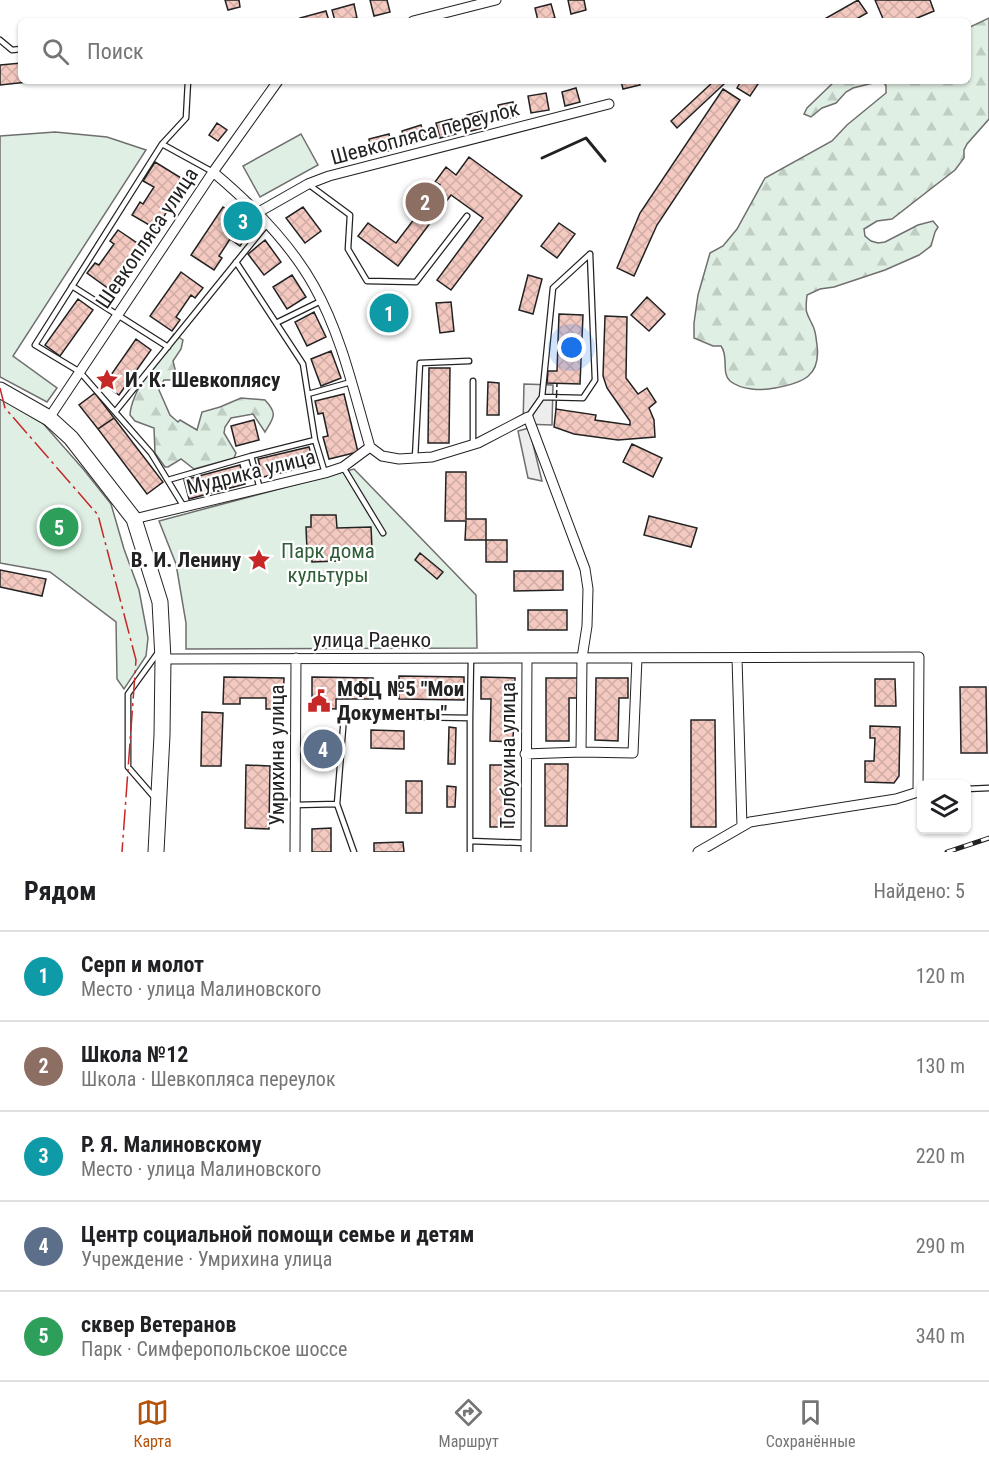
<!DOCTYPE html>
<html lang="ru">
<head>
<meta charset="utf-8">
<style>
  body { margin:0; font-family:"Roboto Condensed",sans-serif; background:#f6f6f6; color:#202124 }
  .controls { position:absolute; right:18px; bottom:18px; display:grid; overflow:hidden; border-radius:9px; box-shadow:0 2px 4px #0004 }
  .controls button { width:54px; height:54px; display:grid; place-items:center; padding:0; border:0; border-bottom:2px solid #e0e0e0; background:#fff; color:#202124; font:30px sans-serif }
  .you { position:absolute; left:572px; top:348px; width:21px; height:21px; margin:-15px; border:4px solid #fff; border-radius:50%; background:#1a73e8; box-shadow:0 0 0 9px #1a73e833 }
  .badge { display:grid; place-items:center; width:39px; height:39px; border-radius:50%; background:#b45309; color:#fff; font-size:20px; font-weight:700 }
  .pin { position:absolute; translate:-50% -50%; border:3px solid #fff; box-shadow:0 2px 6px #0006 }
  .list { margin:0; padding:0; list-style:none }
  h2 { display:flex; justify-content:space-between; align-items:center; height:78px; margin:0; padding:0 24px; font-size:26px }
  h2 small { font-size:20px; font-weight:400; color:#757577 }
  .list li { display:grid; grid-template-columns:39px 1fr auto; gap:18px; align-items:center; box-sizing:border-box; height:90px; padding:0 24px; border-top:2px solid #e0e0e0 }
  .list b { display:block; font-size:22px; white-space:nowrap }
  .list p { margin:0; font-size:20px; white-space:nowrap; color:#757577 }
  .list em { font-size:20px; font-style:normal; color:#757577 }
  .icon { flex:none; width:33px; height:33px; fill:none; stroke:currentColor; stroke-width:2; stroke-linecap:round; stroke-linejoin:round }
  .map { position:relative; flex:none; width:989px; height:852px; overflow:hidden }
  .search { position:absolute; background:#fff; box-shadow:0 2px 4px #0004; left:18px; right:18px; top:18px; height:66px; display:flex; align-items:center; gap:15px; box-sizing:border-box; padding:0 21px; border-radius:9px; color:#757577; font-size:22px }
  .sheet { height:528px; background:#fff }
  nav { display:flex; justify-content:space-around; align-items:center; box-sizing:border-box; height:84px; border-top:2px solid #e0e0e0; background:#fff; font-size:16px; color:#757577 }
  nav a { display:grid; justify-items:center; gap:3px }
  nav .on { color:#b45309 }
  .map>svg:first-child { display:block }
  .forest { fill:url(#forest-firs); stroke:#6f6f6f; stroke-width:1.5 }
  .green { fill:#e0efe3; stroke:#6f6f6f; stroke-width:1.5 }
  .parking { fill:#ededed; stroke:#6f6f6f; stroke-width:1.5 }
  .building { fill:url(#building-cross-hatch); stroke:#222; stroke-width:1.5 }
  .lines { fill:none; stroke-linecap:round; stroke-linejoin:round }
  .service-casing { stroke:#222; stroke-width:7 }
  .minor-casing { stroke:#222; stroke-width:11 }
  .primary-casing { stroke:#222; stroke-width:17 }
  .service { stroke:#fff; stroke-width:4.5 }
  .minor { stroke:#fff; stroke-width:9 }
  .primary { stroke:#fff; stroke-width:15 }
  .rail-casing { stroke:#222; stroke-width:5 }
  .rail { stroke:#fff; stroke-width:3; stroke-dasharray:9; stroke-linecap:butt }
  .fence { stroke:#222; stroke-width:1.5; stroke-dasharray:8 3; stroke-linecap:butt }
  .wall { stroke:#222; stroke-width:3 }
  .power { stroke:#c62828; stroke-width:1.5; stroke-dasharray:21 4.5 3 4.5; stroke-linecap:butt }
  .labels { text-anchor:middle; stroke-width:4.5; stroke-linejoin:round; paint-order:stroke }
  .street-label { font-size:21px; fill:#222; stroke:#fff }
  .poi-label { font-size:21px; font-weight:bold; fill:#222; stroke:#fff; text-anchor:start }
  .park-label { font-size:21px; fill:#2f5e38; stroke:#fff }
</style>
</head>
<body>
<div class="map">
<svg width="989" height="852" viewBox="0 0 989 852">
  <defs>
    <pattern id="forest-firs" width="22" height="20" patternUnits="userSpaceOnUse" patternTransform="scale(1.5)"><rect width="22" height="20" fill="#e0efe3"/><path d="M5 1l3.5 6h-7zM16 11l3.5 6h-7z" fill="#c0cdc2"/></pattern>
    <pattern id="building-cross-hatch" width="8" height="8" patternUnits="userSpaceOnUse" patternTransform="scale(1.5)"><rect width="8" height="8" fill="#f3c9c0"/><path d="M0 0l8 8M0 8l8-8" fill="none" stroke="#d0aca5"/></pattern>
  </defs>
  <rect width="100%" height="100%" fill="#fff"/>
  <path class="forest" d="M989 18V119L967 144 964 150V158L955 170 892 219 877 221 864 229 865 236 871 241 878 243 885 242 918 225 933 221 938 227 935 232 931 246 919 255 885 270 834 287 820 289 807 295C805 314 806 311 813 326 816 332 816 339 817 345 821 376 803 383 775 388 762 391 741 390 730 381 721 373 729 356 721 346H713L694 338V323L698 295 710 253 723 246 737 229 765 178 832 141 847 125 886 93V86L883 81H968V28Z
    M835 81H881L853 88 846 92 836 103 822 108 811 117 804 114 807 108Z
    M174 334 183 340 181 349 173 361 177 377 174 380H164L159 390 170 415 178 422 180 420 197 430 202 412 220 407 241 398 265 400C278 414 274 417 265 432L253 414 231 418 225 427 224 433 236 453 234 458 194 469 181 459 168 467H165L155 453 154 428 135 421 130 415C131 392 160 353 174 334Z"/>
  <path class="green" d="M55 132 107 137 146 150 13 356 57 388 47 402 0 377V136Z
    M301 134 318 165 260 197 243 166Z
    M0 398 40 420 84 470 111 504 124 549 139 590 148 638 146 656 124 689 117 679 116 622 50 572 0 563Z
    M354 469 476 595 477 648 186 649V623L176 564 159 521Z"/>
  <path class="parking" d="M524 384 553 385 552 425 523 424Z
    M529 428 542 481 528 478 518 431Z"/>
  <path class="building" d="M225 0H239L240 7 228 10Z
    M370 0H387L390 12 374 16Z
    M568 0H584L586 10 571 14Z
    M858 0 867 13 853 21H821Z
    M875 0H930L934 11 910 21H884Z
    M354 4 357 18 335 21 332 10Z
    M551 4 555 18 538 21 535 8Z
    M326 11 329 21H301L300 18Z
    M21 63V81H37L0 85V65Z
    M621 81H639L640 85 623 89Z
    M714 81H721L724 84 677 128 671 121Z
    M741 81H760L750 96 737 88Z
    M576 88 580 102 565 106 562 92Z
    M723 89 740 100 657 225 634 276 617 268 640 213Z
    M546 93 549 110 531 113 528 96Z
    M513 102 516 117 501 120 498 105Z
    M482 111 486 127 471 131 467 115Z
    M452 119 456 134 440 138 436 123Z
    M217 123 227 130 218 141 209 135Z
    M421 125 425 140 406 146 402 131Z
    M389 134 393 150 372 154 369 139Z
    M469 157 522 196 451 290 437 280 483 218 451 195 398 266 358 236 368 223 396 243 440 185 435 182 446 167 456 175Z
    M155 162 186 181 156 229 132 215 140 202 143 204 154 187 143 181Z
    M223 207 253 227 240 246 230 239 219 256 222 258 214 270 191 255Z
    M303 207 321 231 305 243 286 218Z
    M559 223 575 234 557 258 541 246Z
    M118 230 140 245 109 289 87 273 95 263 99 265 114 244 110 241Z
    M265 240 281 262 264 275 248 254Z
    M181 272 203 288 195 298 191 295 176 317 180 320 172 331 150 316Z
    M292 275 306 297 287 309 273 287Z
    M528 275 542 279 533 314 519 310Z
    M647 297 665 314 649 331 631 315Z
    M78 299 93 310 60 356 45 345Z
    M451 302 454 331 440 333 436 303Z
    M314 312 326 337 307 346 295 322Z
    M559 314 583 315 580 384 547 383 548 371H557Z
    M605 316 627 317 626 378 638 394 647 388 656 402 649 408 654 420 655 437 618 440 574 434 554 427 556 409 596 415 595 420 630 425V421L607 388 603 376Z
    M136 339 151 350 119 395 104 385Z
    M331 351 341 378 321 386 311 359Z
    M429 368H450L449 443H428Z
    M488 382 499 383V415H487Z
    M95 393 114 418 98 429 79 405Z
    M344 394 358 452 329 459 323 437 328 436 323 413 318 414 315 401Z
    M114 418 163 482 147 494 98 429Z
    M254 420 259 440 236 446 231 426Z
    M632 444 662 458 653 477 623 462Z
    M309 447 314 465 263 477 258 459Z
    M240 465 245 484 189 499 184 480Z
    M446 472H466V519H486V540H465L466 521H445Z
    M311 515H336L337 528 371 527 372 548 336 549V561L312 562 311 550H307L306 527H311Z
    M649 516 697 528 691 547 644 535Z
    M486 540H507V562H486Z
    M420 553 443 572 437 579 415 560Z
    M0 570 46 579 42 596 0 587Z
    M514 571H563V590L514 591Z
    M528 610H567V630H528Z
    M399 676 464 677V700L399 699Z
    M224 677 284 678 283 709H266V698H240V704H223Z
    M312 677 373 678V699H336V709L312 708Z
    M481 677 515 678 513 742 490 741 491 699H481Z
    M546 678H579V698H569V741H546Z
    M596 678H628V698H619L618 741 595 740Z
    M875 679H895L896 706H875Z
    M960 687H986L987 753H961Z
    M202 712 223 713 221 766H201Z
    M691 720H715L716 827H691Z
    M870 726 900 727 899 776 894 783 865 782V761H874L875 738H870Z
    M449 727 456 728 455 764H448Z
    M371 730 404 731V749L371 748Z
    M315 733H332L331 765 315 764Z
    M545 764H568L567 826H545Z
    M246 765 270 766 269 829 245 828Z
    M490 765H513V827H490Z
    M406 781H422V813H406Z
    M447 786 456 787 455 807H447Z
    M331 828V852H312V829Z
    M403 842 404 852H374V843Z"/>
  <g class="lines">
    <g class="service-casing">
      <path id="service" d="M0 40 12 50 21 49
        M188 81 186 118 162 144 213 172
        M162 144 35 345 80 372 151 453 184 507
        M308 184 350 215 348 249 367 281 416 282 467 216
        M236 262 303 364 315 440
        M72 286 168 347
        M276 323 321 301
        M308 394 351 382
        M542 397 553 288 590 254
        M115 412 267 224
        M528 417 542 397 583 398 595 380 590 254
        M473 444V381
        M251 456 315 440 325 473
        M415 458 420 363 469 361
        M343 467 383 533
        M168 480 251 456 260 489
        M470 718 471 658
        M966 789 989 788
        M154 797 128 767V694L157 654
        M337 804 354 852
        M295 805 337 804 344 716 470 718V841L526 843
        M470 852V841"/>
    </g>
    <g class="minor-casing">
      <path id="minor" d="M413 21 496 0
        M213 172C250 203 290 243 314 286 342 336 354 393 370 447L382 456 399 459 432 457 478 443 528 417 585 569 588 589 587 626 582 658 581 752 525 754
        M257 213 308 184 329 176 609 104
        M49 418 213 172 278 81
        M134 519 325 473 343 467 370 447
        M737 658 742 826
        M163 659 919 657 918 792 896 799 750 822 698 852
        M581 752 633 753 637 658
        M295 852 296 658
        M526 852 527 658"/>
    </g>
    <g class="primary-casing">
      <path id="primary" d="M0 390 49 418 71 438 134 519 160 602 163 659 162 735 156 852"/>
    </g>
    <use href="#service" class="service"/>
    <use href="#minor" class="minor"/>
    <use href="#primary" class="primary"/>
    <g class="rail-casing">
      <path id="rail" d="M947 852 989 838"/>
    </g>
    <use href="#rail" class="rail"/>
    <path class="fence" d="M556 409 557 383"/>
    <path class="wall" d="M542 158 586 138 605 161"/>
    <path class="power" d="M0 388 5 408 98 515 136 660 122 852"/>
  </g>
  <defs>
    <g id="sight-bare" transform="scale(1.8)"><path d="M0-6L1.8-2.2L6-1.7L2.9 1.2L3.7 5.4L0 3.3L-3.7 5.4L-2.9 1.2L-6-1.7L-1.8-2.2Z" fill="#c62828" stroke="#fff" stroke-width="2.5" paint-order="stroke"/></g>
    <g id="civic-bare" transform="scale(1.8)"><path d="M-.6-6.5H3V-4.5H.6V-3L4-1V1h2V6H-6V1h2V-1L-.6-3ZM-1.2 2.5V6h2.4V2.5Z" fill="#c62828" stroke="#fff" stroke-width="2.5" paint-order="stroke"/></g>
  </defs>
  <g fill-rule="evenodd">
    <use href="#sight-bare" x="107" y="380"/>
    <use href="#sight-bare" x="259" y="560"/>
    <use href="#civic-bare" x="319" y="701"/>
  </g>
  <g class="labels">
    <g class="street-label">
      <text transform="translate(425 133) rotate(-15)" y="7">Шевкопляса переулок</text>
      <text transform="translate(147 238) rotate(-56)" y="7">Шевкопляса улица</text>
      <text transform="translate(251 472) rotate(-14)" y="7">Мудрика улица</text>
      <text x="372" y="647">улица Раенко</text>
      <text transform="translate(277 755) rotate(-90)" y="7">Умрихина улица</text>
      <text transform="translate(508 755) rotate(-90)" y="7">Толбухина улица</text>
    </g>
    <g class="poi-label">
      <text x="125" y="387">И. К. Шевкоплясу</text>
      <text x="241" y="567" text-anchor="end">В. И. Ленину</text>
      <text x="337" y="696">МФЦ №5 "Мои<tspan x="337" dy="24">Документы"</tspan></text>
    </g>
    <g class="park-label">
      <text x="328" y="558">Парк дома<tspan x="328" dy="24">культуры</tspan></text>
    </g>
  </g>
</svg>
<div class="controls">
<button><svg class="icon" aria-label="layers" viewBox="0 0 24 24"><path d="M12 4l9 5-9 5-9-5zM3 14l9 5 9-5"/></svg></button>
</div>
<div class="you"></div>
<div class="pin badge" style="left:389px;top:313px;background:#0f9aa8">1</div>
<div class="pin badge" style="left:425px;top:202px;background:#8d6e63">2</div>
<div class="pin badge" style="left:243px;top:221px;background:#0f9aa8">3</div>
<div class="pin badge" style="left:323px;top:749px;background:#5c6f8a">4</div>
<div class="pin badge" style="left:59px;top:527px;background:#2e9e5b">5</div>
<div class="search"><svg class="icon" aria-label="search" viewBox="0 0 24 24"><circle cx="10" cy="10" r="6"/><path d="M15 15l6 6"/></svg>Поиск</div>
</div>
<section class="sheet">
<h2>Рядом<small>Найдено: 5</small></h2>
<ul class="list">
<li><span class="badge" style="background:#0f9aa8">1</span><div><b>Серп и молот</b><p>Место · улица Малиновского</p></div><em>120 m</em></li>
<li><span class="badge" style="background:#8d6e63">2</span><div><b>Школа №12</b><p>Школа · Шевкопляса переулок</p></div><em>130 m</em></li>
<li><span class="badge" style="background:#0f9aa8">3</span><div><b>Р. Я. Малиновскому</b><p>Место · улица Малиновского</p></div><em>220 m</em></li>
<li><span class="badge" style="background:#5c6f8a">4</span><div><b>Центр социальной помощи семье и детям</b><p>Учреждение · Умрихина улица</p></div><em>290 m</em></li>
<li><span class="badge" style="background:#2e9e5b">5</span><div><b>сквер Ветеранов</b><p>Парк · Симферопольское шоссе</p></div><em>340 m</em></li>
</ul>
</section>
<nav>
<a class="on"><svg class="icon" aria-label="map" viewBox="0 0 24 24"><path d="M3 6l6-2 6 2 6-2v14l-6 2-6-2-6 2zM9 4v14M15 6v14"/></svg>Карта</a>
<a><svg class="icon" aria-label="directions" viewBox="0 0 24 24"><path d="M12 3l9 9-9 9-9-9zM9 14v-3h6M13 9l2 2-2 2"/></svg>Маршрут</a>
<a><svg class="icon" aria-label="saved" viewBox="0 0 24 24"><path d="M7 4h10v16l-5-4-5 4z"/></svg>Сохранённые</a>
</nav>
</body>
</html>
